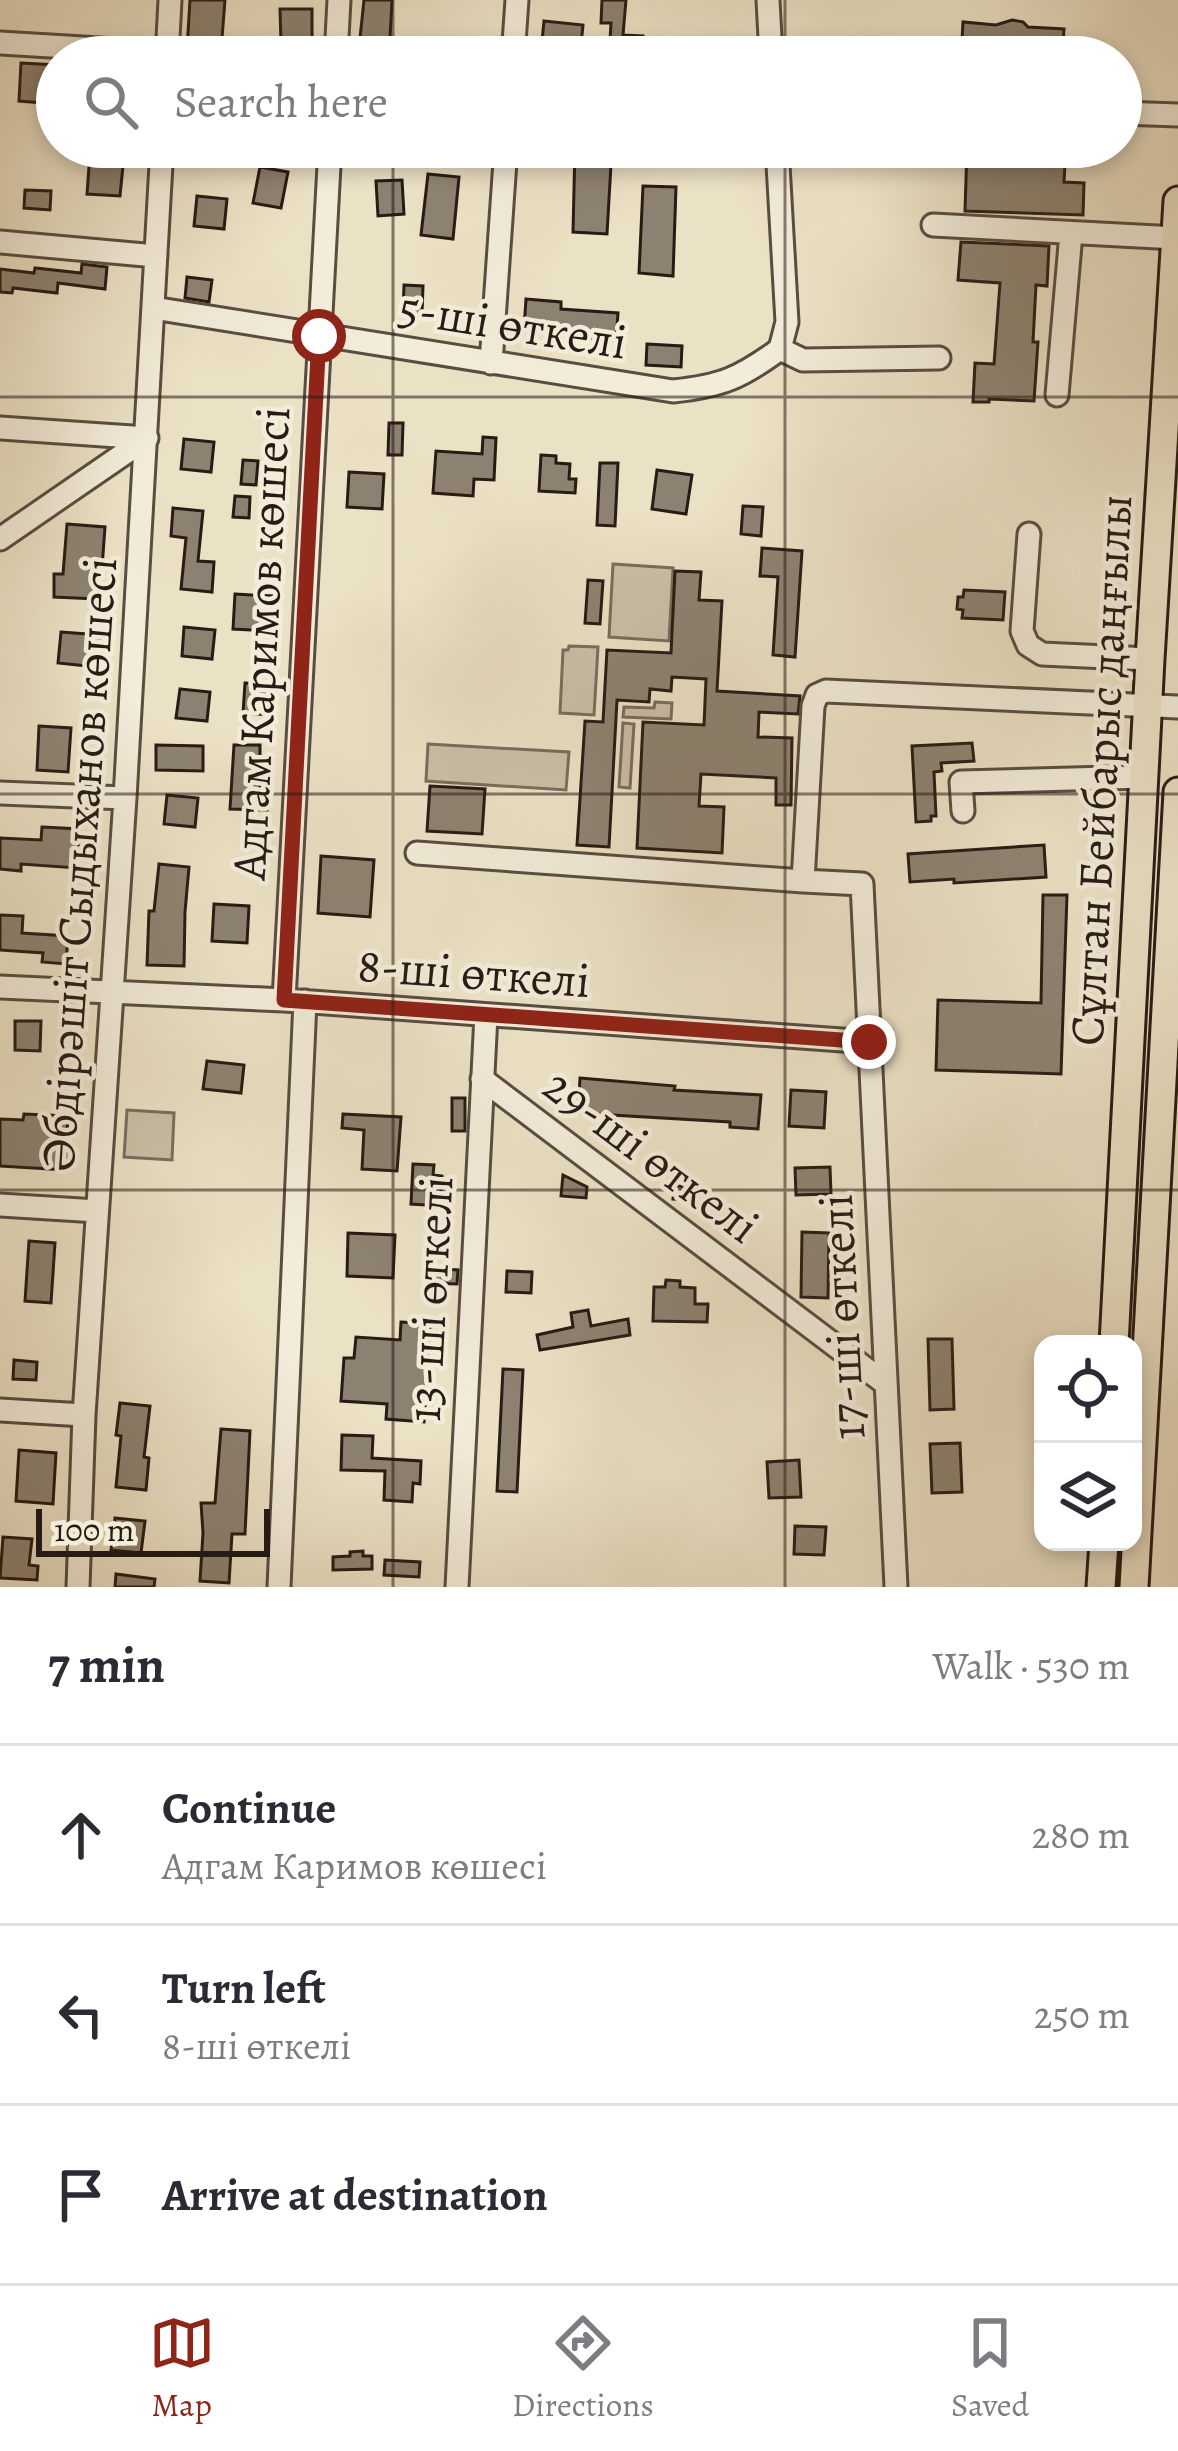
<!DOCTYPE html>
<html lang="en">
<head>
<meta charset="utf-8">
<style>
  body { margin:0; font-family:Alegreya,serif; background:#f7f7f7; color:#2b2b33 }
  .controls { position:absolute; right:36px; bottom:36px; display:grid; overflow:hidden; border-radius:24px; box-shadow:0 6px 18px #0003 }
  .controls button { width:108px; height:108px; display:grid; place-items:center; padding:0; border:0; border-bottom:3px solid #e1e1e2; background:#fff; color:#2b2b33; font:60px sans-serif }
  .scale { position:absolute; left:36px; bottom:30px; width:234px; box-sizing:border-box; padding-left:12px; border:6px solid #281b15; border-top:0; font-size:33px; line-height:42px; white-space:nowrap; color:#281b15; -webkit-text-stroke:9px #f2ecd9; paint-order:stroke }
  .stop { position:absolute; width:36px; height:36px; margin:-27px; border:9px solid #8f2418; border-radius:50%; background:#fff }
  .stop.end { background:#8f2418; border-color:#fff; box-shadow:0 3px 12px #0008 }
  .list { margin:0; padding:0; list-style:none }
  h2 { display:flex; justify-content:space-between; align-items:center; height:156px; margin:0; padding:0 48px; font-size:51px }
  h2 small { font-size:39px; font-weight:400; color:#7c7c81 }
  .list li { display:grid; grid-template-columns:78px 1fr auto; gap:36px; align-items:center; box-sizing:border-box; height:180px; padding:0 48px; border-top:3px solid #e1e1e2 }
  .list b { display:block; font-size:45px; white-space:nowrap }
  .list p { margin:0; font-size:39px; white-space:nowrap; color:#7c7c81 }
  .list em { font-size:39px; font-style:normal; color:#7c7c81 }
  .icon { flex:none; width:66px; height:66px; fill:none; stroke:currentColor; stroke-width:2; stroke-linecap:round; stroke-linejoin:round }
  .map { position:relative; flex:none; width:1178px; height:1587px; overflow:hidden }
  .search { position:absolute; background:#fff; box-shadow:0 6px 18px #0003; left:36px; right:36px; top:36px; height:132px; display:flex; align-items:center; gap:30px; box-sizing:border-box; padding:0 42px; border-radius:66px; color:#7c7c81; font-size:45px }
  .sheet { height:696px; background:#fff }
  nav { display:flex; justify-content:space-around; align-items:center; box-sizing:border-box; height:168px; border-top:3px solid #e1e1e2; background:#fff; font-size:33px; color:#7c7c81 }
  nav a { display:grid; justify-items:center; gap:6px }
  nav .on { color:#8f2418 }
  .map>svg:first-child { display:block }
  .green { fill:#cabfa7; stroke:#796d5e; stroke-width:3 }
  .building { fill:#8d8271; stroke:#281b15; stroke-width:3 }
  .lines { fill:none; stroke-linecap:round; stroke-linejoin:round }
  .minor-casing { stroke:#594c41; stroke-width:27 }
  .major-casing { stroke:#281b15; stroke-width:33 }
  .minor { stroke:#f2ecd9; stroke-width:21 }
  .major { stroke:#ebe1c5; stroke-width:27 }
  .route { stroke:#8f2418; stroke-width:15 }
  .grid { fill:none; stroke:#281b15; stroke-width:3; stroke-opacity:0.55 }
  .labels { text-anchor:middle; stroke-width:9; stroke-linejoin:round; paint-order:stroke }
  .street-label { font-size:48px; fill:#281b15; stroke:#f2ecd9 }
</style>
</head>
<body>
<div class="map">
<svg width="1178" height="1587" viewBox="0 0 1178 1587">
  <rect width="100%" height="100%" fill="#ebe1c5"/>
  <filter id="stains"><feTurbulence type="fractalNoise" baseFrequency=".00167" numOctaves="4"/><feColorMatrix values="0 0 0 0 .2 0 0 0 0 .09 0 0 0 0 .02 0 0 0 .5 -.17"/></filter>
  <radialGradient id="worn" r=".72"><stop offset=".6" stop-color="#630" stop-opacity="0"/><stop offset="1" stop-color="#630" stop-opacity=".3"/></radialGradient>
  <path class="green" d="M613 564 673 568 669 641 609 637Z
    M569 646 598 647 594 715 560 713 563 650H568Z
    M655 702 672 703 671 719 623 717 624 707 654 708Z
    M623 723 634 724 630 788 619 787Z
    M428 744 569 752 566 790 426 781Z
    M127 1110 174 1113 172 1160 124 1157Z"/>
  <path class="building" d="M190 0H225L221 51 187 49Z
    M364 0H392L389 57H358Z
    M602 0H626L623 35 643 36 642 57H609L611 23H601Z
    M280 9H312V43H281Z
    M1012 20 1023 22 1028 27 1064 29 1062 57H961L963 22 996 25Z
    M544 21 583 25 580 55 541 51Z
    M21 63 57 65 56 104 19 101Z
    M575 147H612L607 234 573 232Z
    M967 147H1066L1064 182 1084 183 1083 215 965 211Z
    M90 153 124 156 120 196 87 194Z
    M260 167 288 172 281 208 253 203Z
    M428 174 459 177 453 239 421 235Z
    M402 180 404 214 378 216 376 181Z
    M643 186 676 187 673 276 639 273Z
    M25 190 51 191 50 210 24 208Z
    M197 196 227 199 224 229 194 226Z
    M961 242 1049 246 1047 286 1036 285 1033 342H1038L1034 401 989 399V402H973L975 363 994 364 1000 283 958 280Z
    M82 264 107 267 105 289 58 283 57 293 13 288 12 293 0 292V269L34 273 35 268 81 273Z
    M187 277 212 280 209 302 185 298Z
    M404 285 423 286 422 314 403 313Z
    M526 299 561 302V309L618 313 616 340 580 338V333L524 329Z
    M647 344 682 346 681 367 646 365Z
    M389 423H403L402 455H388Z
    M483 437 496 438 494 480 474 479 473 496 433 493 436 451 482 454Z
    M184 439 214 442 211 472 181 469Z
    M541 455 556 456V463L570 464 569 479H576L575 493 539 491Z
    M243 460 258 461 256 485 241 484Z
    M600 463H618L615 526 597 525Z
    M657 470 692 475 686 514 652 509Z
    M349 472 384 474 382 509 347 507Z
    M235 496 250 497 249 518 233 517Z
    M743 506 763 507 761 536 741 534Z
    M173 508 203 511 198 561 214 562 212 592 181 589 186 538 171 536Z
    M67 524 105 527 102 568H97L96 599 54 597V574H63Z
    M762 548 802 551 795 657 773 655 778 577 760 576Z
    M675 571 701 572 699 600 722 601 717 691 800 696 798 714 759 712 758 737 792 738 791 805H776V778L701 774 699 806 724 807 722 853 637 848 643 722 704 725 706 679 672 677 671 691 650 689 649 702 617 700 609 847 577 845 585 721 603 722 607 650 671 653Z
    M588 580 603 581 600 624 585 623Z
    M964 590 1005 592 1003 620 962 618 963 610 957 609 958 597H963Z
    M235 594 272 596 269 631 233 629Z
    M184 627 215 630 212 659 182 656Z
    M61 632 100 635 97 667 58 663Z
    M245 683 274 685 272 715 243 713Z
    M180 689 210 692 207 721 176 718Z
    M39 726 71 728 68 772 37 770Z
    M972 743 974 761 941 763 942 771 934 772 936 816H931V821L916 822 912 746Z
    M156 745 203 746V771L156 770Z
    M234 745H260V787H267V810L230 809Z
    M430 786 485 789 482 834 427 831Z
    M167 795 198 798 195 827 164 824Z
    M42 827 80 829 77 868 21 864V871L0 869V838L41 840Z
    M1044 845 1046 877 954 883V879L910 882 908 854Z
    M321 856 374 860 370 917 318 913Z
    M159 864 189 867 185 912 184 966 147 965 149 911H154Z
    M1043 895H1067L1061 1074 936 1070 938 1000 1041 1003Z
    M214 904 249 906 247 943 212 941Z
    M0 915 23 916 22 933 68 936 66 964 42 962 43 953 0 950Z
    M15 1021H41L40 1051 15 1050Z
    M207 1061 244 1065 241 1093 203 1089Z
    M580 1078 675 1086 674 1090 761 1095 758 1129 730 1127V1122L578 1113Z
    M791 1090 826 1092 824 1128 789 1126Z
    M452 1098H465V1131H452Z
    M24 1114 68 1116 65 1170 0 1166V1119L23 1120Z
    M343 1114 401 1117 397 1171 362 1169 364 1130 342 1128Z
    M413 1164 434 1165 433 1175 442 1176 440 1206 411 1204Z
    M830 1167 831 1194 796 1195 795 1168Z
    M563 1175 587 1187 586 1198 561 1196Z
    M674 1186 697 1187 696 1200 673 1199Z
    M802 1232 829 1233 828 1298 801 1297Z
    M348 1233 395 1235 393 1278 347 1276Z
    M29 1241 55 1243 51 1303 25 1301Z
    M428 1268 458 1270 457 1284 428 1283Z
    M507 1271 532 1272 531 1293 506 1292Z
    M666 1280 680 1281V1287L695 1288V1304H708L707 1322 653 1321 654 1287H665Z
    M588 1310 591 1326 628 1319 630 1335 540 1350 537 1335 573 1327 571 1313Z
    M401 1322 430 1324 424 1422 386 1419 387 1404 341 1401 344 1358H354L356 1337 400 1340Z
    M928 1339H952L954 1409 930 1410Z
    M14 1360 37 1362 36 1380 13 1379Z
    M503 1369 523 1370 517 1492 497 1491Z
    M120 1403 150 1406 144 1457 149 1458 146 1490 116 1487 121 1436 116 1435Z
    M221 1429 250 1431 245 1534H232L229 1583 200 1581 203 1533 201 1503H215Z
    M342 1435 373 1436 372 1458 421 1461 420 1484 413 1483 412 1502 384 1500 385 1471 341 1470Z
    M960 1443 962 1492 932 1493 930 1444Z
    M19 1450 56 1453 53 1504 16 1501Z
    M799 1460 801 1497 769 1498 767 1462Z
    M115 1518 145 1521 141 1553 111 1550Z
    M795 1526 826 1527 824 1555 794 1554Z
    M3 1537 32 1539 29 1565 38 1566 37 1580 0 1578Z
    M363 1551V1556H372V1569L333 1570V1557L350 1556V1552Z
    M385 1560 420 1562 419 1577 384 1575Z
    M116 1574 155 1579 154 1587H115Z"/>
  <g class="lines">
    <g class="minor-casing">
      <path id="minor" d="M768 0 771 57
        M0 43 167 53
        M167 57 170 0
        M336 57 339 0
        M513 57 517 0
        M1121 113 1178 115
        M777 147 787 322 780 349
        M933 225 1176 238
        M0 242 156 256
        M153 308 673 391C722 386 740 378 780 349
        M780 349 803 360 939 358
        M491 363 506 147
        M1057 395 1071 233
        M0 428 147 438
        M1029 534 1022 631 1028 645 1042 654 1150 659
        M0 539 147 438
        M0 793 125 798
        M963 811 961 782 1145 777
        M417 853 803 881
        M0 987 284 1000 870 1042
        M284 1000 330 147
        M482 1079 886 1384
        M0 1205 97 1211
        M0 1410 84 1415
        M78 1587 84 1415 125 798 162 147
        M279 1587 305 1001
        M457 1587 486 1015
        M896 1587 862 884 803 881 813 706 817 695 826 691 1178 707"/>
    </g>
    <g class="major-casing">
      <path id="major" d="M1114 1344 1150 659 1178 201
        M1101 1587 1104 1542
        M1134 1587 1178 792"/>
    </g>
    <use href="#minor" class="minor"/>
    <use href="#major" class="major"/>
  </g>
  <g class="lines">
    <path class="route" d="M319 336 284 1000 869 1042"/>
  </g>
  <path class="grid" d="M393 0V57M785 0V57M393 147V1587M785 147V1587M0 397H1178M0 794H1178M0 1190H1178"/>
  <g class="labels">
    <g class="street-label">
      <text transform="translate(513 324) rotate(9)" y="17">5-ші өткелі</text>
      <text transform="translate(260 643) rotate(-87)" y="17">Адгам Каримов көшесі</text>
      <text transform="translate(1100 770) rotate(-87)" y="17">Сұлтан Бейбарыс даңғылы</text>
      <text transform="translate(78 864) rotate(-86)" y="17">Әбдірәшіт Сыдыханов көшесі</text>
      <text transform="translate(474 972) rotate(4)" y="17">8-ші өткелі</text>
      <text transform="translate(652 1155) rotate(37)" y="17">29-ші өткелі</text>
      <text transform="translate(429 1299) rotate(-87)" y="17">13-ші өткелі</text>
      <text transform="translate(841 1317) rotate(-93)" y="17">17-ші өткелі</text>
    </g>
  </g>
  <rect width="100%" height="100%" filter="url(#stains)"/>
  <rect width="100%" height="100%" fill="url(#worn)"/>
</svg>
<div class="controls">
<button><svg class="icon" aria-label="locate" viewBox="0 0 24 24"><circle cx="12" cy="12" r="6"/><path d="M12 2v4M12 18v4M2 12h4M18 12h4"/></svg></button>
<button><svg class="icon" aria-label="layers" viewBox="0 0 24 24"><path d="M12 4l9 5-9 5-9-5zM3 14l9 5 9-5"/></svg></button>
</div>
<div class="scale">100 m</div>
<div class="stop" style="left:319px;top:336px"></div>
<div class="stop end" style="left:869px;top:1042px"></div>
<div class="search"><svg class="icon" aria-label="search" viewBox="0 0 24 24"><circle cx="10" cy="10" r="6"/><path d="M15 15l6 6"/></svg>Search here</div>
</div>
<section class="sheet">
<h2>7 min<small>Walk · 530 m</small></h2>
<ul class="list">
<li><svg class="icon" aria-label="ahead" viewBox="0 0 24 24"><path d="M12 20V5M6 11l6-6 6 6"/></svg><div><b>Continue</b><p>Адгам Каримов көшесі</p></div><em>280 m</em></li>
<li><svg class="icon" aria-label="left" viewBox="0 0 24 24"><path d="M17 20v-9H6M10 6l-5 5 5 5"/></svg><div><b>Turn left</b><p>8-ші өткелі</p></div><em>250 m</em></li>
<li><svg class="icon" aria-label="arrive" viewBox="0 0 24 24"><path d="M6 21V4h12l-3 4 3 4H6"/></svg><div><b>Arrive at destination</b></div></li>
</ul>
</section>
<nav>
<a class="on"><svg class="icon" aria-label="map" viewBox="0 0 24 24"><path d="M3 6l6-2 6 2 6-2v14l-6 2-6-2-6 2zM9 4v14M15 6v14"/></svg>Map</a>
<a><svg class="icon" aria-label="directions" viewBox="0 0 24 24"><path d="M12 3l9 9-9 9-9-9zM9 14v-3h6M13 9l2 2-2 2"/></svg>Directions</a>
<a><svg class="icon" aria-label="saved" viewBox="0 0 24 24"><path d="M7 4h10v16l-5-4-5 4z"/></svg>Saved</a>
</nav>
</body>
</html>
